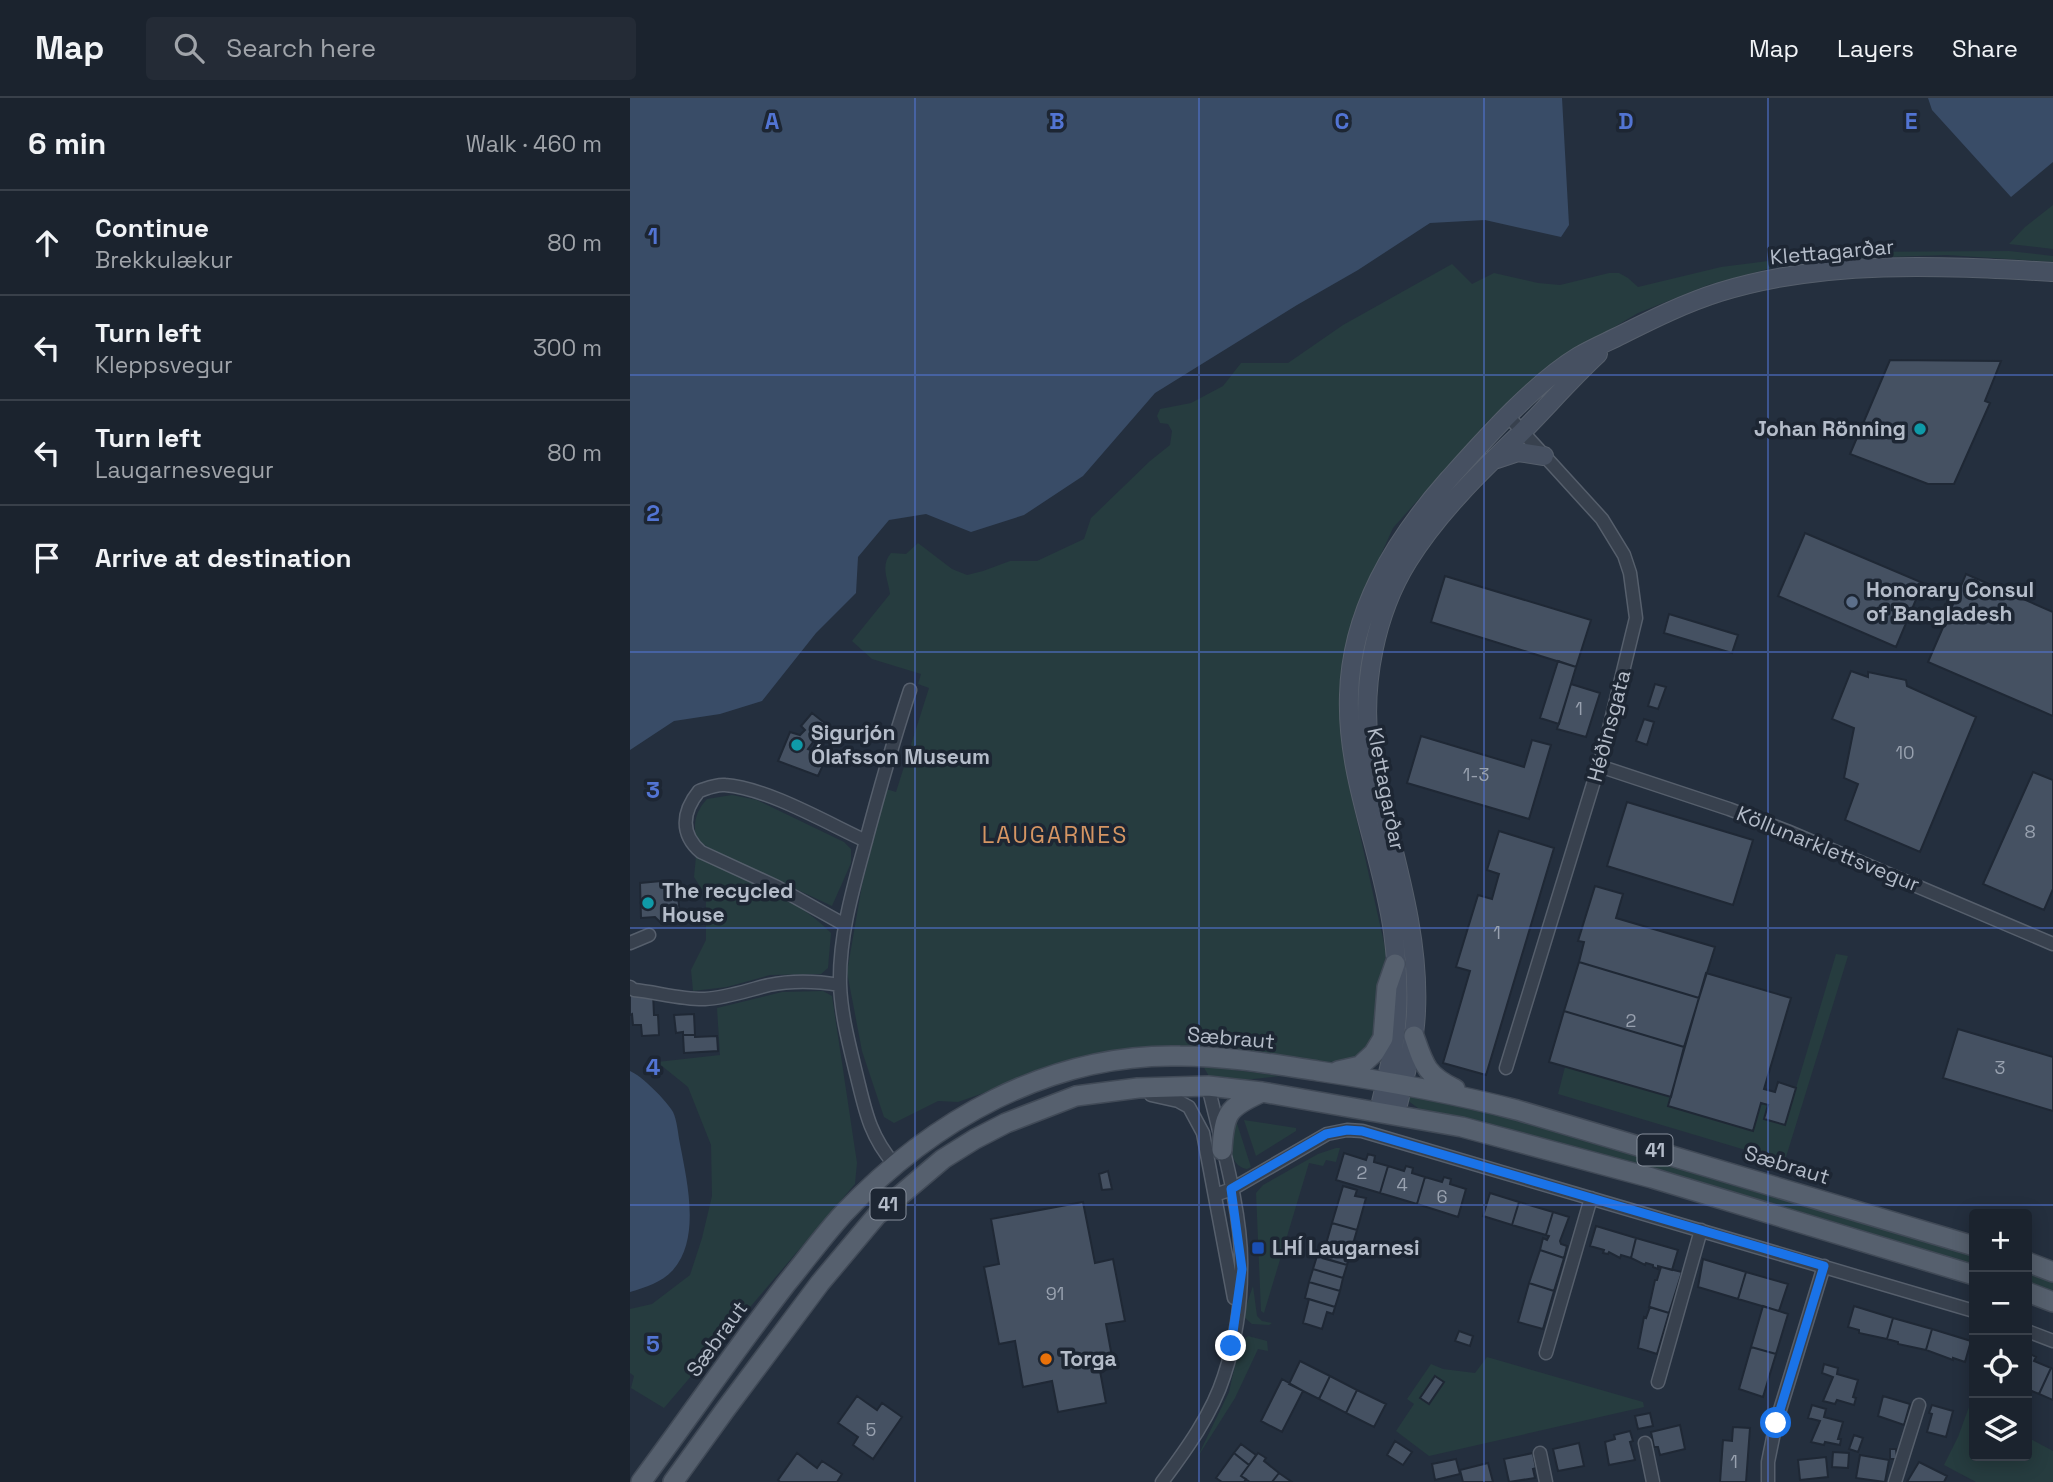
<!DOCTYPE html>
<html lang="en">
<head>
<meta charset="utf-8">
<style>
  body { margin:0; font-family:"Space Grotesk",sans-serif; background:#242b36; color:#f1f3f6 }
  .controls { position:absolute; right:21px; bottom:21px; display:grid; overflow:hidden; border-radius:7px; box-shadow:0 4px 18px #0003 }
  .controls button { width:63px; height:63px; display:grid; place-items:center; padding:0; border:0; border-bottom:2px solid #39404a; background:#1b232e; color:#f1f3f6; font:35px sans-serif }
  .stop { position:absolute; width:21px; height:21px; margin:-16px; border:5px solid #1a73e8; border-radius:50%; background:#fff }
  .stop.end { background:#1a73e8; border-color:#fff; box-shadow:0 2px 7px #0008 }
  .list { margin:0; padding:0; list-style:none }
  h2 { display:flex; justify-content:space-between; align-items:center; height:91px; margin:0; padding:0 28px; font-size:30px }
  h2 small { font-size:23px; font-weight:400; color:#a0a4aa }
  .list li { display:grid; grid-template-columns:46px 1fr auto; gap:21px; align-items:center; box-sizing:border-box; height:105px; padding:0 28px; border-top:2px solid #39404a }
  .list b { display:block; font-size:26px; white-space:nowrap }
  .list p { margin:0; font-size:23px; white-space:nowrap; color:#a0a4aa }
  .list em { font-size:23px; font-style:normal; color:#a0a4aa }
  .icon { flex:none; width:38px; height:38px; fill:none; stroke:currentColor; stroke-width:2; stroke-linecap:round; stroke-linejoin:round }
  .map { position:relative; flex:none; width:1423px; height:1384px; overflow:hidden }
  header { display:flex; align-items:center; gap:42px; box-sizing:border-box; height:98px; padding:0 35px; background:#1b232e; border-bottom:2px solid #39404a }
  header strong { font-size:33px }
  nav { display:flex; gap:38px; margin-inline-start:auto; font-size:24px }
  .search { width:490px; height:63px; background:#242b36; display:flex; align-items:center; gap:18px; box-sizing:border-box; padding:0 24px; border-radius:7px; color:#a0a4aa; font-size:26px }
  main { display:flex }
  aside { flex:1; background:#1b232e }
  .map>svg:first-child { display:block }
  .green { fill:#263c3f }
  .water { fill:#394c67 }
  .building { fill:#455162; stroke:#1f2835; stroke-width:2 }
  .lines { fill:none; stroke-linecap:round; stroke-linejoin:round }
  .minor-casing { stroke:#565f6c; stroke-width:15 }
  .secondary-casing { stroke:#565f6c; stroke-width:20 }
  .primary-casing { stroke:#414a57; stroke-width:22 }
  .minor { stroke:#38414e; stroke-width:12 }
  .secondary { stroke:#465061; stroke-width:18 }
  .primary { stroke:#56606e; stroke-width:19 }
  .route { stroke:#1a73e8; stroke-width:9 }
  .grid { fill:none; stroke:#5274d3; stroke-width:2; stroke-opacity:0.55 }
  .culture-dot { fill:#0f9aa8; stroke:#1d2633; stroke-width:2.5 }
  .service-dot { fill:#5c6f8a; stroke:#1d2633; stroke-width:2.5 }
  .transit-dot { fill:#1a4fb4; stroke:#1d2633; stroke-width:2.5 }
  .food-dot { fill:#e8710a; stroke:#1d2633; stroke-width:2.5 }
  .labels { text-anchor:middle; stroke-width:7; stroke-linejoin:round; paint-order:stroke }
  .number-label { font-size:18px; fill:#98a1af }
  .shield { fill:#1d2633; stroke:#878f9c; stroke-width:2 }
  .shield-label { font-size:19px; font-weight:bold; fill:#b4bcc9 }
  .street-label { font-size:21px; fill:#b4bcc9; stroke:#1d2633 }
  .poi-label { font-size:21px; font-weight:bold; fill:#b4bcc9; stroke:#1d2633; text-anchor:start }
  .neighbourhood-label { font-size:23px; letter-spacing:2px; fill:#d59563; stroke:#1d2633 }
  .grid-label { font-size:23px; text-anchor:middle; font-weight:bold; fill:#5274d3; stroke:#1d2633; stroke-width:7; stroke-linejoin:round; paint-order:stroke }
</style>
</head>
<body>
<header>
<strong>Map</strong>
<div class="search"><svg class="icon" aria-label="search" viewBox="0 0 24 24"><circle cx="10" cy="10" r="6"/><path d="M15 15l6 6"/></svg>Search here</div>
<nav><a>Map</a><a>Layers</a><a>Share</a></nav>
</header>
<main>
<aside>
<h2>6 min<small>Walk · 460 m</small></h2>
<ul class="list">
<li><svg class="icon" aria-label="ahead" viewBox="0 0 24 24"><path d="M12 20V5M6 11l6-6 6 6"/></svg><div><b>Continue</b><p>Brekkulækur</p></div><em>80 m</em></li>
<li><svg class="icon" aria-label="left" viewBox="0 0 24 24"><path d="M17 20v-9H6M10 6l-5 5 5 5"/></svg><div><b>Turn left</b><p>Kleppsvegur</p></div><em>300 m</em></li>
<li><svg class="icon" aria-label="left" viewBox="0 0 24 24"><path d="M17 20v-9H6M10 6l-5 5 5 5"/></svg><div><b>Turn left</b><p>Laugarnesvegur</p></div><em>80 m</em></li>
<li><svg class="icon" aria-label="arrive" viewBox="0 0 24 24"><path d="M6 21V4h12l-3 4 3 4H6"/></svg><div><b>Arrive at destination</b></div></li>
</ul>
</aside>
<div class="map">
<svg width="1423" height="1384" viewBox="0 0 1423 1384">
  <rect width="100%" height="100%" fill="#242f3e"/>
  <path class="green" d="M1423 107V151L1379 146 1395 129Z
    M1379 153 1423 158V164L1317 157 1172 162 1078 187 1008 215 954 247 859 322 763 430 723 518 710 595 718 683 756 854 746 936 738 952 726 962 713 966 636 959 425 970 328 1004 308 1003 264 1025 254 1019 232 953 217 874 232 787 256 691 266 694 299 590 288 586 291 576 242 561 222 543 260 496C258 481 250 468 261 455L276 456 288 445 322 471 337 477 353 473 380 463H407L454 441 461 420 520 363 540 347 542 333 538 326 530 325 527 318 530 311 561 305 593 288 611 265H658L713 227 822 166 842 186 864 175 908 185 930 187 979 175H989L998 180 1008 189 1091 169 1210 154Z
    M102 697 127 702 214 744 221 751V765L202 808 82 752 66 741C63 724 66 713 77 701Z
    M66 758C113 779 165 798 201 835L198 870 191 876 140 877 97 889 63 893 61 872 76 842V798L64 779Z
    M1206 856 1218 858 1156 1059 1149 1062 928 996 935 969 1041 999 1038 1008 1123 1032 1131 1005 1138 1007 1134 1021 1155 1027Z
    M193 893 202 898 227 1065 225 1086 34 1310 1 1290 4 1278 0 1275V1211L22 1206 60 1177 72 1140 82 1098 81 1047 58 989 27 964 90 957 87 910 152 894Z
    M573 968 651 978 605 983 580 980Z
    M779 996 841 1008 1344 1155V1168L792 1013 777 1002Z
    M604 1016 621 1069 617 1071C594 1067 602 1034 604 1016Z
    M614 1022 666 1030V1033L626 1058Z
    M706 1050H710L706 1064 696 1062 693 1068 679 1065 634 1215 631 1213 626 1095 633 1087 688 1056Z
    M1397 1172 1423 1182V1195L1397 1185Z
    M623 1188 627 1218 632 1223 642 1225 639 1227 622 1226 615 1220V1211Z
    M618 1238 637 1243 638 1253 628 1251 605 1300 567 1360 599 1294 610 1245Z
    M857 1259 1013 1304 1014 1309 799 1358 766 1333 784 1306 777 1301 801 1266 813 1271 845 1275Z
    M1339 1309 1344 1312V1358H1397V1339L1423 1353V1384H1346L1314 1367 1328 1339Z"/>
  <path class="water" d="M0 0H932L939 127 931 139 855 122 800 125 728 172 667 207 525 295 453 378 394 417 341 434 296 416 259 422 228 459 226 495 186 535 132 603 90 616 44 623 0 652Z
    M1298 0H1423V64L1381 99 1302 12Z
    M0 973C12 978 36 1002 43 1014 47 1022 48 1036 50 1046 57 1083 71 1140 43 1172 31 1185 16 1189 0 1194Z"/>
  <path class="building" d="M1260 262 1371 263 1355 303 1360 305 1324 386H1298L1220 356Z
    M1175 435 1293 485 1266 549 1148 498Z
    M1336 476 1423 514V618L1298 564Z
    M815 478 961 522 946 569 801 524Z
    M1039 516 1108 537 1102 555 1034 535Z
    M928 563 946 569 929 626 910 620Z
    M1221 573 1238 579V574L1276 582 1277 588 1346 619 1290 754 1215 722 1228 686 1214 680 1224 630 1202 621Z
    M941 586 970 595 956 639 927 631Z
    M1025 586 1036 589 1028 611 1018 608Z
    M182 615 196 626 178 651 205 662 193 667 188 678 148 663 160 634 170 637 175 632 171 628Z
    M1014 621 1024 624 1017 647 1006 643Z
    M791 638 894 669 902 642 921 647 899 721 777 685Z
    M1403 674 1423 682V791L1414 812 1353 786Z
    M997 704 1123 742 1103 807 977 768Z
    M869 733 924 750 856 977 813 965 840 873 826 869 848 797 862 801 869 776 857 772Z
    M42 782 47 790 50 816 37 820 36 823 31 825 25 819 11 820 10 785Z
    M965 788 993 796 986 820 1085 849 1069 900 949 864 954 844 948 843Z
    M949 864 1069 900 1054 949 934 913Z
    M1076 875 1161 900 1134 991 1145 994 1148 984 1166 990 1155 1027 1134 1021 1138 1007 1131 1005 1123 1033 1038 1008Z
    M23 895 24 917H28L29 937 12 938 11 927H3L2 916 0 917V897Z
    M934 913 1054 949 1041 999 919 964Z
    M64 916 65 937H53V934L46 935 44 917Z
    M1328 931 1423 959V1013L1313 980Z
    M53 937H65V939L87 938 88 953 54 955Z
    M714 1055 736 1062 738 1056 745 1058 744 1064 758 1068 750 1095 706 1082Z
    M758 1068 774 1073 776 1068 783 1070 782 1075 795 1079 787 1106 750 1095Z
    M478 1073 482 1091 472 1092 469 1076Z
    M795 1079 812 1084 814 1079 821 1081 820 1086 836 1091 828 1119 787 1106Z
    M713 1088 727 1092 725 1098 736 1100 727 1132 702 1125Z
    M860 1095 889 1104 882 1127 853 1118Z
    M453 1104 465 1165 483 1161 495 1223 476 1226 484 1270 470 1273 476 1305 428 1314 422 1283 393 1289 385 1243 369 1246 354 1169 369 1166 361 1121Z
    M889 1104 923 1114 916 1137 882 1127Z
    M923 1114 939 1119 930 1143 931 1146 937 1148 934 1160 910 1152 913 1140 917 1142 919 1138 916 1137Z
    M702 1125 727 1132 717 1167 692 1160Z
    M966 1128 1006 1140 1001 1160 991 1157 990 1160 979 1154 978 1156 973 1155 974 1152 960 1148Z
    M1006 1140 1048 1152 1042 1172 1028 1168V1171L1023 1169V1167L1016 1165 1015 1167 1001 1160Z
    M910 1152 934 1160 924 1193 899 1185Z
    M687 1158 717 1167 713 1180 683 1171Z
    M1073 1161 1116 1174 1108 1201 1068 1189Z
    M1031 1169 1052 1174 1039 1215 1019 1209 1025 1182H1027Z
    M683 1171 713 1180 710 1193 679 1184Z
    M1116 1174 1158 1186 1149 1213 1108 1201Z
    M679 1184 710 1193 705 1209 675 1200Z
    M899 1185 924 1193 913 1231 888 1224Z
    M679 1201 705 1209 703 1216 697 1214 692 1231 673 1225Z
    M1133 1208 1158 1216 1146 1256 1121 1249Z
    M1224 1208 1263 1220 1257 1241 1229 1235V1232L1218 1229Z
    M1020 1209 1039 1215 1027 1256 1008 1250 1014 1219 1016 1220Z
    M1263 1220 1302 1231 1296 1252 1268 1246V1244L1257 1241Z
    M1302 1231 1341 1243 1335 1264 1323 1260V1262L1296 1252Z
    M829 1233 843 1238 840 1248 825 1243Z
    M1121 1249 1146 1256 1133 1299 1109 1291Z
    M1398 1255 1406 1259 1404 1263 1421 1270 1409 1296 1397 1291Z
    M670 1263 700 1278 689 1301 659 1286Z
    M1194 1266 1208 1270 1207 1276 1228 1282 1223 1299 1226 1300 1224 1307 1207 1302 1205 1306 1193 1303 1203 1279 1192 1275Z
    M1421 1270 1423 1271V1302L1409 1296Z
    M700 1278 727 1292 716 1315 689 1301Z
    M805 1278 814 1284 799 1306 790 1300Z
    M652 1281 673 1293 652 1334 631 1323Z
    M727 1292 756 1306 744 1329 716 1315Z
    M227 1298 247 1312 252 1305 272 1319 243 1361 223 1347 228 1339 208 1325Z
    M1253 1298 1280 1306 1274 1327 1248 1318Z
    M1182 1307 1196 1311 1194 1319 1213 1324 1208 1341H1211L1210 1347 1195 1344 1194 1347 1181 1344 1190 1323 1178 1320Z
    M1302 1307 1323 1313 1316 1339 1297 1334 1302 1316 1299 1315Z
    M1020 1315 1023 1328 1008 1331 1005 1318Z
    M1050 1327 1055 1351 1030 1357 1028 1349H1024L1021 1334Z
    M1103 1329 1120 1330 1116 1384H1090L1093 1342 1102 1343Z
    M1000 1333 1003 1343 1000 1344 1005 1362 979 1367 975 1344 985 1341 984 1337Z
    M1224 1337 1233 1340 1228 1354 1219 1351Z
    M765 1343 782 1354 773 1367 757 1357Z
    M949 1345 954 1368 928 1373 923 1351Z
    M611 1346 626 1357 619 1367 604 1355Z
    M1260 1351H1266L1267 1361H1260Z
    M1203 1354 1219 1355 1218 1370 1202 1369Z
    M167 1355 187 1370 192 1363 212 1376 207 1384H150L148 1382Z
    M604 1355 619 1367 611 1378 616 1381 614 1384H592L586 1380Z
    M628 1355 636 1360 634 1363 649 1375 642 1384H620L611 1378Z
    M903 1355 906 1370 903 1371 905 1380 879 1384 874 1361Z
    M1230 1357 1259 1362 1255 1384 1226 1380Z
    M1196 1359 1198 1379 1170 1382 1168 1362Z
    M826 1361 830 1376 805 1382 802 1366Z
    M1289 1364 1317 1378 1314 1384H1277Z
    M858 1365 863 1384H833L830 1372Z
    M649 1375 662 1384H642Z"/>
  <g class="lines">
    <g class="minor-casing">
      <path id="minor" d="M969 668 1099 711 1157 733 1423 846
        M215 827 147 789 71 754C50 736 52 714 69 693 78 690 86 686 95 687 137 690 197 725 236 743
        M0 845 19 837
        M0 889 4 892C25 894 55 902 75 901 97 900 118 892 139 887 163 882 187 883 210 887
        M876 970 975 647 1006 520 1000 475 994 457 972 421 879 319
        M521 997 548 1003 559 1009 573 1035 604 1200
        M264 1066C239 1037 235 1011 226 975 219 946 211 916 210 886 209 840 222 794 234 750 248 697 263 644 280 592
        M585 1097 602 1091 697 1036 717 1032 732 1033 1344 1213
        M1397 1233 1423 1243
        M916 1255 961 1100
        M1028 1284 1071 1132
        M1015 1345 1023 1384
        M910 1355 916 1384
        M532 1384C556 1352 582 1316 594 1278 605 1245 611 1207 611 1172 613 1117 591 1043 578 988
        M1138 1384V1364L1146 1325 1194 1168
        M1265 1384 1289 1307"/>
    </g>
    <g class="secondary-casing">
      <path id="secondary" d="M867 361 888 354 914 358
        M749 1013C755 985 764 957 766 928 769 898 767 864 763 834 752 754 716 679 719 597 721 514 764 443 818 382 853 343 904 285 949 258 963 250 977 244 991 237 1023 221 1055 205 1090 194 1196 161 1314 168 1423 174
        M766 1016C773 982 785 948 786 913 789 851 773 789 758 730 751 702 743 675 739 647 732 586 745 516 778 463 808 415 849 375 890 336 916 310 940 282 968 256"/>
    </g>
    <g class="primary-casing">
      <path id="primary" d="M784 938C794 967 796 977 825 991
        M708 973 730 968 744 955 753 940 757 889 765 866
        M592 1052C594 1016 597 1010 630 995
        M1397 1164 1423 1174
        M1397 1194 1423 1204
        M11 1384C60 1318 106 1251 156 1186 175 1163 193 1138 213 1116 301 1023 419 955 550 958 597 958 642 966 688 973 755 983 822 995 887 1012L1344 1148
        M43 1384 95 1312 190 1185 247 1117 313 1061 345 1041 376 1025 446 998 508 990 578 988 632 994 832 1029 1022 1080 1344 1177"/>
    </g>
    <use href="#minor" class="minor"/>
    <use href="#secondary" class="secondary"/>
    <use href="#primary" class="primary"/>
  </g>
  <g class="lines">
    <path class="route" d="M601 1248 612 1171 601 1091 696 1036 717 1032 732 1033 1194 1168 1146 1325"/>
  </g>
  <path class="grid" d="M285 0V1384M569 0V1384M854 0V1384M1138 0V1384M0 277H1423M0 554H1423M0 830H1423M0 1107H1423"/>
  <g class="culture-dot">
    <circle cx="1290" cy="331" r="7"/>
    <circle cx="167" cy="647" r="7"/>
    <circle cx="18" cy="805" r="7"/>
  </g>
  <circle class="service-dot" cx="1222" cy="504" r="7"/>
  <rect class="transit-dot" x="621" y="1143" width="14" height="14" rx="3.5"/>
  <circle class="food-dot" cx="416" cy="1261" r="7"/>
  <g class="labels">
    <g class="number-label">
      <text x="949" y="617">1</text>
      <text x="1275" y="661">10</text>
      <text x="846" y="683">1-3</text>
      <text x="1400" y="740">8</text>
      <text x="867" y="841">1</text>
      <text x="1001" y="929">2</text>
      <text x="1370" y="976">3</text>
      <text x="732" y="1081">2</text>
      <text x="772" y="1093">4</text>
      <text x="812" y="1105">6</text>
      <text x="425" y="1202">91</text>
      <text x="241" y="1338">5</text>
      <text x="1104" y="1370">1</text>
    </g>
    <g class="shield">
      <rect x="1007.5" y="1036.5" width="35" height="31" rx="5"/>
      <rect x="240.5" y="1090.5" width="35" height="31" rx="5"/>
    </g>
    <g class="shield-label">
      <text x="1025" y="1059">41</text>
      <text x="258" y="1113">41</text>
    </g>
    <g class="street-label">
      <text transform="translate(1202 154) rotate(-5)" y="7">Klettagarðar</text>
      <text transform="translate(979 628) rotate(-75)" y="7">Héðinsgata</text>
      <text transform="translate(756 691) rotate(79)" y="7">Klettagarðar</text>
      <text transform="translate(1198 751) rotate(22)" y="7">Köllunarklettsvegur</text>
      <text transform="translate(601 940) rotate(5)" y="7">Sæbraut</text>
      <text transform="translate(1157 1067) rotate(17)" y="7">Sæbraut</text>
      <text transform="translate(87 1241) rotate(-54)" y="7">Sæbraut</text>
    </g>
    <g class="poi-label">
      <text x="1276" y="338" text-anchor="end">Johan Rönning</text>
      <text x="1236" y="499">Honorary Consul<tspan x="1236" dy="24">of Bangladesh</tspan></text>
      <text x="181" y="642">Sigurjón<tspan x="181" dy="24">Ólafsson Museum</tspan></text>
      <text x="32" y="800">The recycled<tspan x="32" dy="24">House</tspan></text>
      <text x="642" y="1157">LHÍ Laugarnesi</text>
      <text x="430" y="1268">Torga</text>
    </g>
    <g class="neighbourhood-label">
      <text x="425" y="745">LAUGARNES</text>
    </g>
  </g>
  <g class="grid-label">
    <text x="142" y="31">A</text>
    <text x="427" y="31">B</text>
    <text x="712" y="31">C</text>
    <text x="996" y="31">D</text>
    <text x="1281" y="31">E</text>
    <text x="23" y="146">1</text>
    <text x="23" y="423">2</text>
    <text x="23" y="700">3</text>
    <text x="23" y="977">4</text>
    <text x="23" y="1254">5</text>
  </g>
</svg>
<div class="controls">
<button>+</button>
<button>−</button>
<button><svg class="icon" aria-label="locate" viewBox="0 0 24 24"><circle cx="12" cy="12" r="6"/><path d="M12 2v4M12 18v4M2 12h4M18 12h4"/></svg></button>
<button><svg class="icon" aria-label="layers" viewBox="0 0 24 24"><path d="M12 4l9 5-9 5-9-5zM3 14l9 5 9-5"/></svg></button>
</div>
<div class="stop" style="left:1146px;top:1325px"></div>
<div class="stop end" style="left:601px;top:1248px"></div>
</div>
</main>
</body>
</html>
